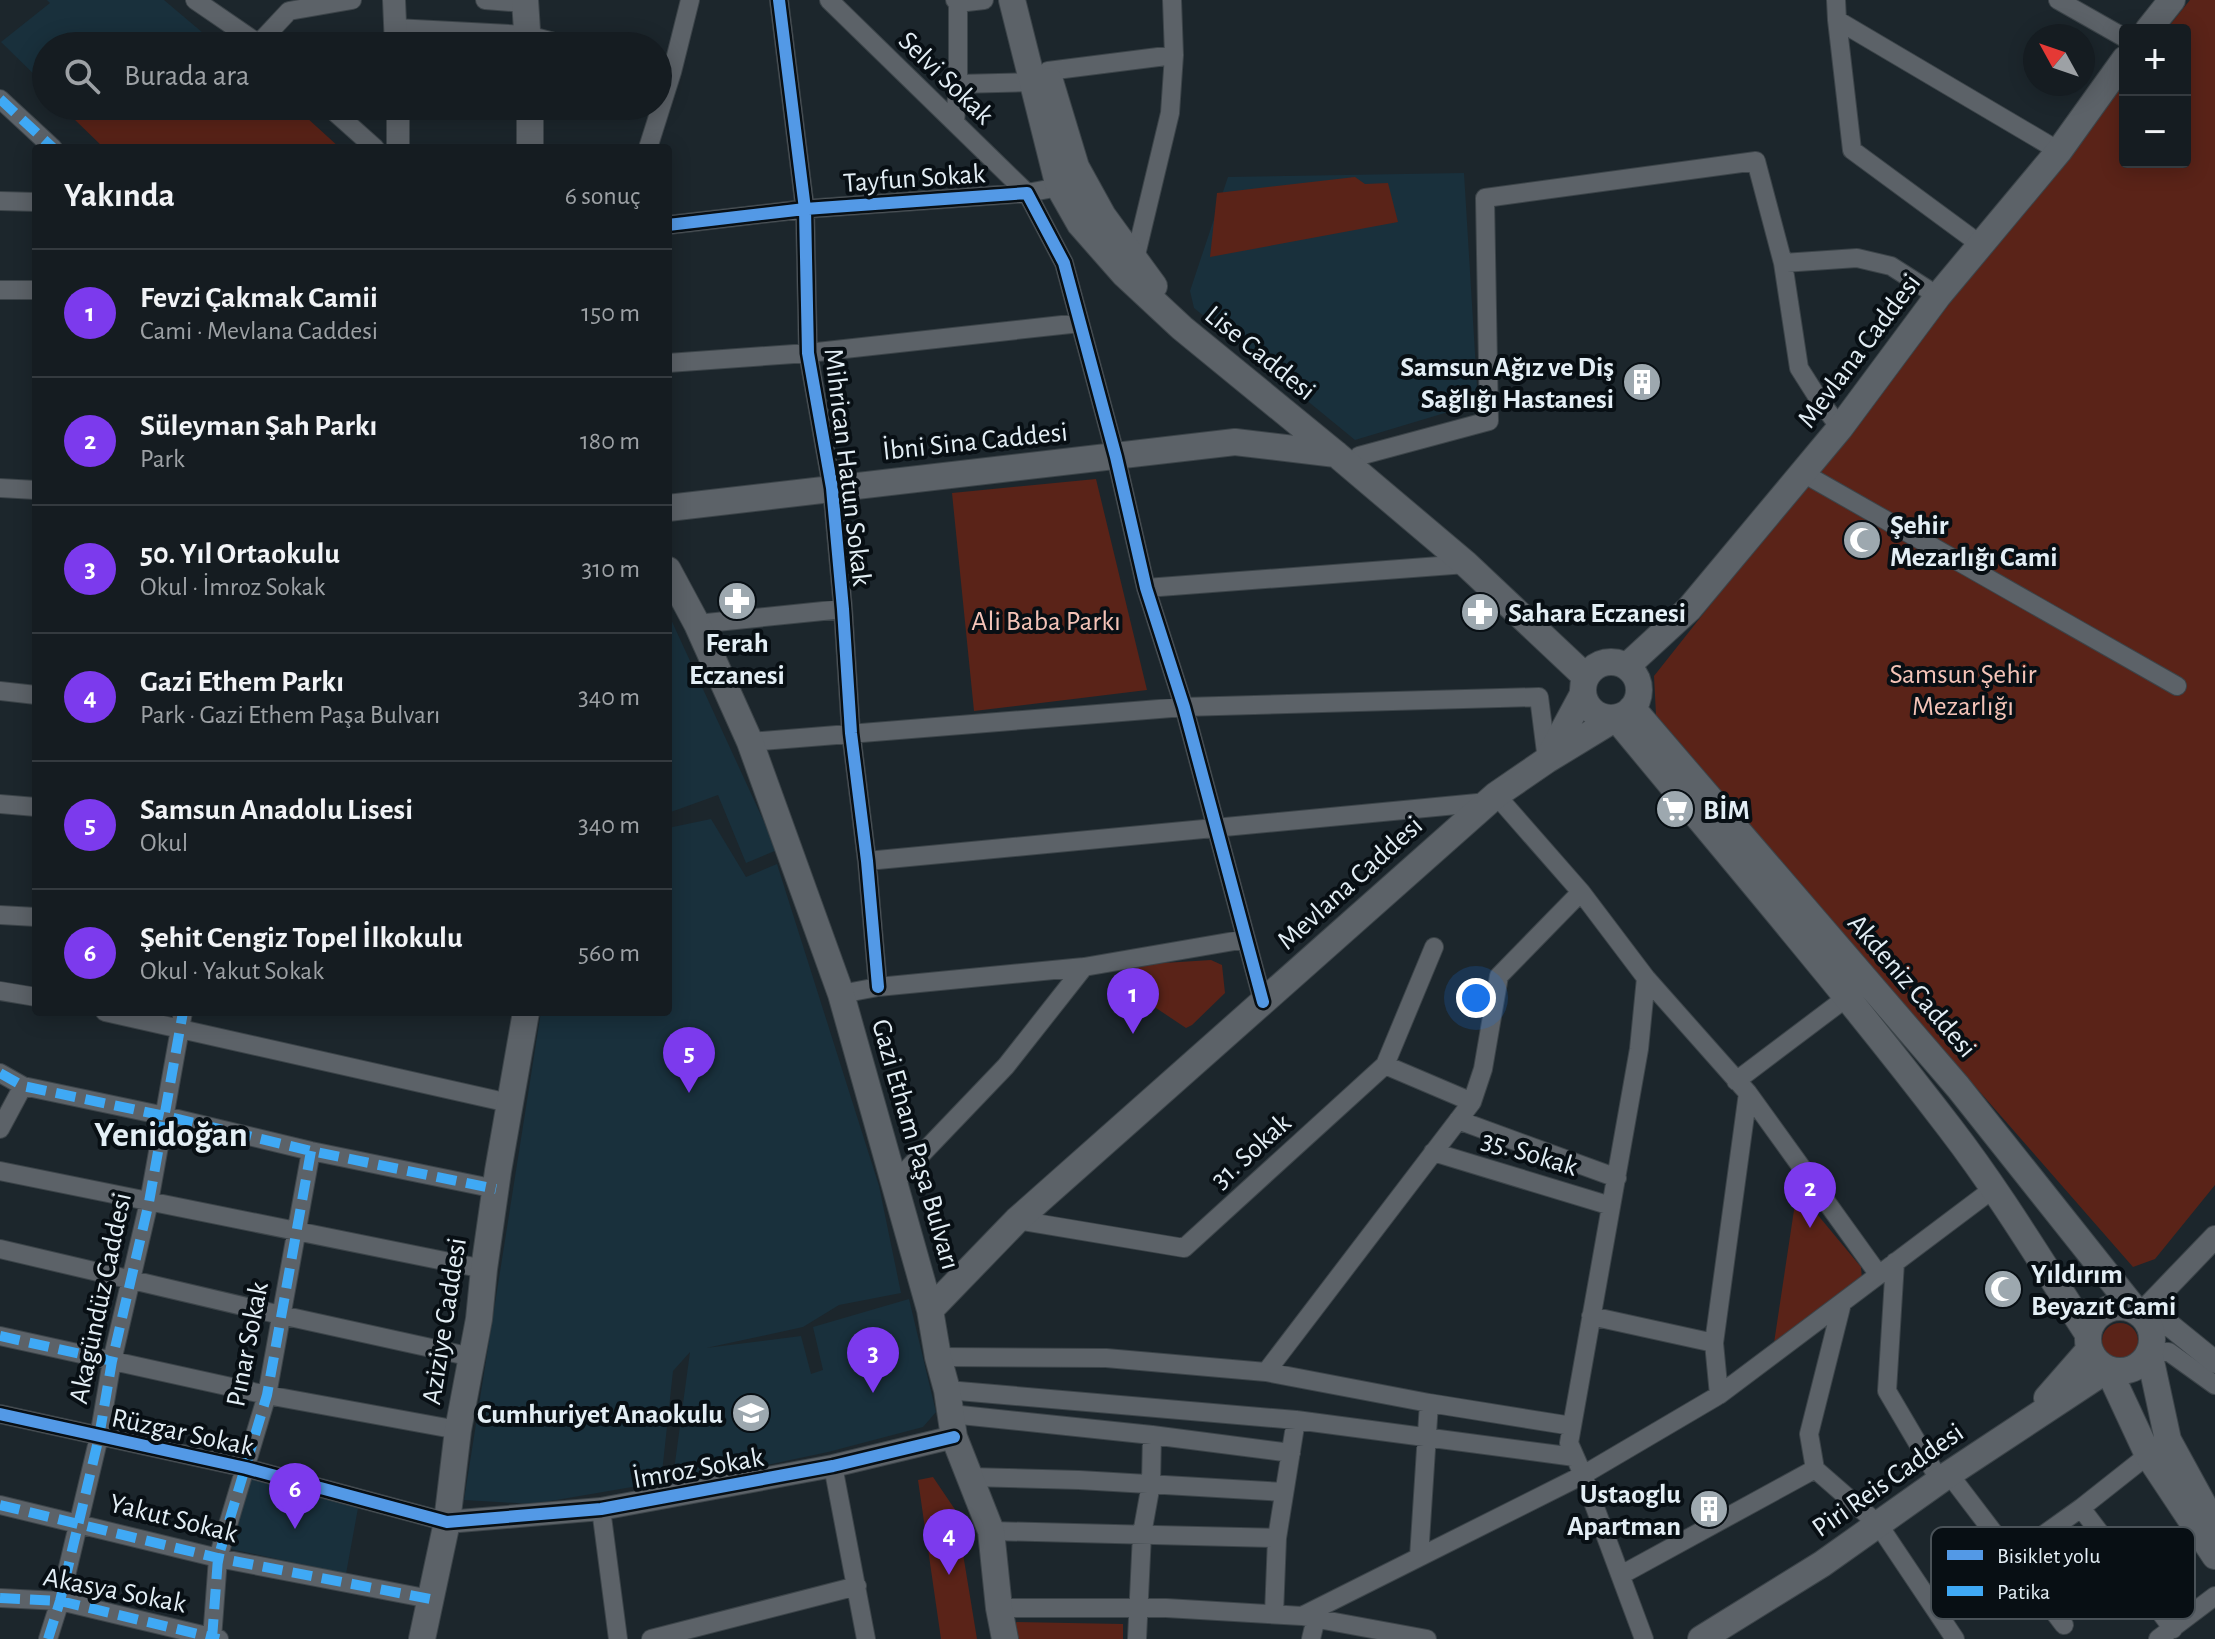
<!DOCTYPE html>
<html lang="tr">
<head>
<meta charset="utf-8">
<style>
  body { margin:0; font-family:"Alegreya Sans",sans-serif; background:#1e252a; color:#f1f3f6 }
  .controls { position:absolute; right:24px; top:24px; display:grid; overflow:hidden; border-radius:8px; box-shadow:0 4px 20px #0003 }
  .controls button { width:72px; height:72px; display:grid; place-items:center; padding:0; border:0; border-bottom:2px solid #343a3f; background:#151c21; color:#f1f3f6; font:40px sans-serif }
  .compass { position:absolute; left:2023px; top:24px; width:72px; height:72px; border-radius:50%; background:#151c21; box-shadow:0 4px 20px #0003; rotate:310deg }
  .you { position:absolute; left:1476px; top:998px; width:28px; height:28px; margin:-20px; border:6px solid #fff; border-radius:50%; background:#1a73e8; box-shadow:0 0 0 12px #1a73e833 }
  .badge { display:grid; place-items:center; width:52px; height:52px; border-radius:50%; background:#7c3aed; color:#fff; font-size:26px; font-weight:700 }
  .pin { position:absolute; translate:-50% -66px; filter:drop-shadow(0 2px 4px #0008) }
  .pin::after { content:''; position:absolute; top:42px; width:28px; height:24px; background:inherit; clip-path:polygon(0 0,100% 0,50% 100%) }
  .list { margin:0; padding:0; list-style:none }
  h2 { display:flex; justify-content:space-between; align-items:center; height:104px; margin:0; padding:0 32px; font-size:34px }
  h2 small { font-size:26px; font-weight:400; color:#9da1a5 }
  .list li { display:grid; grid-template-columns:52px 1fr auto; gap:24px; align-items:center; box-sizing:border-box; height:128px; padding:0 32px; border-top:2px solid #343a3f }
  .list b { display:block; font-size:30px; white-space:nowrap }
  .list p { margin:0; font-size:26px; white-space:nowrap; color:#9da1a5 }
  .list em { font-size:26px; font-style:normal; color:#9da1a5 }
  .icon { flex:none; width:44px; height:44px; fill:none; stroke:currentColor; stroke-width:2; stroke-linecap:round; stroke-linejoin:round }
  .map { position:relative; flex:none; width:2215px; height:1639px; overflow:hidden }
  .search { position:absolute; background:#151c21; box-shadow:0 4px 20px #0003; left:32px; top:32px; width:640px; height:88px; display:flex; align-items:center; gap:20px; box-sizing:border-box; padding:0 28px; border-radius:44px; color:#9da1a5; font-size:30px }
  .panel { position:absolute; background:#151c21; box-shadow:0 4px 20px #0003; left:32px; top:144px; width:640px; height:872px; border-radius:8px }
  .map>svg:first-child { display:block }
  .built { fill:#19303c }
  .green { fill:#5a2318 }
  .lines { fill:none; stroke-linecap:round; stroke-linejoin:round }
  .minor-casing { stroke:#3c4449; stroke-width:20 }
  .tertiary-casing { stroke:#3c4449; stroke-width:24 }
  .secondary-casing { stroke:#3c4449; stroke-width:28 }
  .minor { stroke:#5c6268; stroke-width:18 }
  .tertiary { stroke:#5c6268; stroke-width:22 }
  .secondary { stroke:#5c6268; stroke-width:26 }
  .quiet { stroke:#3fa9f5; stroke-width:10; stroke-dasharray:20 10; stroke-linecap:butt }
  .cycleway-casing { stroke:#080f14; stroke-width:17 }
  .cycleway { stroke:#5399e6; stroke-width:12 }
  .labels { text-anchor:middle; stroke-width:8; stroke-linejoin:round; paint-order:stroke }
  .street-label { font-size:28px; fill:#e3eef5; stroke:#080f14 }
  .poi-label { font-size:28px; font-weight:bold; fill:#e3eef5; stroke:#080f14; text-anchor:start }
  .park-label { font-size:28px; fill:#f5c4b8; stroke:#080f14 }
  .district-label { font-size:36px; font-weight:bold; fill:#e3eef5; stroke:#080f14 }
  .key { fill:#080f14; stroke:#4a5258; stroke-width:2 }
  .key-label { font-size:22px; fill:#e3eef5 }
</style>
</head>
<body>
<div class="map">
<svg width="2215" height="1639" viewBox="0 0 2215 1639">
  <rect width="100%" height="100%" fill="#1c262c"/>
  <path class="built" d="M47 0H164L203 33 188 46H46V86L1 42 50 3Z
    M1464 173 1478 403 1355 440 1194 308 1190 291 1228 177Z
    M668 613 777 850 746 863 718 795 668 813Z
    M711 819 746 877 777 864 879 1186 901 1293 839 1305 803 1327 706 1348 801 1336 811 1374 823 1370 813 1327 909 1299 936 1412 923 1427 828 1452 672 1485 690 1352 673 1371 661 1482 533 1504 464 1500 541 1012H668V828Z
    M248 1477 358 1508 346 1574 231 1549Z"/>
  <path class="green" d="M2190 0H2215V1185L2155 1259 2133 1267 1916 1019 1656 715 1654 676 2125 82V162H2185V30H2166Z
    M87 106H294L340 148H104L73 118Z
    M1355 177 1365 184 1388 183 1398 222 1210 257 1217 193Z
    M1096 479 1147 690 974 711 952 493Z
    M1211 960 1222 965 1225 993 1192 1025 1186 1028 1132 992 1119 977 1132 965Z
    M1797 1190 1861 1267 1862 1280 1774 1343Z
    M2102 1341a18 18 0 1 1 36 0a18 18 0 1 1-36 0Z
    M933 1477 956 1511 977 1639H941L918 1480Z
    M1011 1622 1123 1624V1639H1014Z"/>
  <g class="lines">
    <g class="minor-casing">
      <path id="minor" d="M195 0 262 46
        M485 0 525 3
        M779 0 805 209 808 353 832 488 843 609 851 733 867 861 878 987
        M829 0 1027 193 1059 187
        M955 0 958 3 984 0
        M1836 0 1837 20 1852 150 1981 245
        M2058 0 2125 38
        M1837 20 2059 151
        M395 28 527 35 569 46
        M259 43 289 11 352 0
        M1048 71 1174 55
        M958 84V3
        M0 99 53 148
        M328 106 375 148
        M955 123 958 84 1034 82
        M648 148 672 72 690 0
        M0 201 36 202
        M668 225 805 209 1027 193 1064 263 1116 457 1146 588 1184 707 1263 1002
        M1135 259 1170 113 1174 55 1172 0
        M1783 263 1857 258 1891 266 1938 296
        M0 290H36
        M668 363 808 353 1080 323
        M1359 456 1489 421 1485 198 1756 161 1783 263 1799 368 1818 398 1840 428
        M1803 473 2177 686
        M0 488 36 490
        M1146 588 1466 564
        M697 624 843 609
        M0 691 36 695
        M750 742 1184 707 1539 697 1547 760
        M1496 795 1581 892 1646 978 1748 1093 1879 1275
        M0 804 36 807
        M867 861 1488 802
        M0 915 36 917
        M0 991 36 997
        M841 994 878 987 1084 967 1246 939
        M105 1012 509 1103
        M1385 1065 1472 1102
        M0 1073 23 1086 165 1116 311 1151 496 1189
        M1736 1081 1846 998
        M1458 1120 1617 1178
        M0 1129 23 1086
        M1433 1152 1611 1206
        M0 1171 484 1269
        M895 1182 1006 1066 1084 967
        M1017 1220 1184 1248 1385 1065 1434 947
        M0 1249 281 1315 472 1357
        M1895 1262 1887 1391 1940 1481
        M1842 1303 1809 1434 1815 1469 1878 1524 1955 1639
        M1591 1316 1714 1343
        M0 1336 267 1395 458 1430
        M2149 1352H2169L2215 1385
        M938 1357 1106 1358 1266 1372 1429 1403 1572 1426
        M1266 1372 1472 1102 1483 1069 1499 976 1581 892
        M947 1390 1296 1420 1575 1457
        M1719 1395 1714 1343 1748 1093
        M0 1414 246 1468 447 1522
        M951 1414 1152 1435 1291 1453
        M833 1466 866 1639
        M1949 1474 2064 1625
        M969 1477 1079 1480 1284 1492
        M0 1505 218 1558 430 1599
        M2081 1508 2173 1629
        M601 1509 618 1639
        M991 1531 1277 1538
        M1419 1557 1429 1403
        M2011 1558 2081 1508 2148 1455
        M1621 1575 1815 1469
        M0 1598 60 1601 219 1639
        M999 1608H1166L1302 1616 1427 1639
        M1274 1614 1277 1538 1296 1420
        M1302 1616 1583 1475 1719 1395 1993 1189
        M48 1639 60 1601 99 1437 112 1361 149 1202 183 1012
        M212 1639 218 1558 267 1395 311 1151
        M651 1639 857 1586
        M1137 1639 1142 1534 1151 1484 1152 1435
        M1311 1639 1316 1618
        M1644 1639 1583 1475 1569 1443 1639 1049 1646 978
        M2158 1639 2215 1596"/>
    </g>
    <g class="tertiary-casing">
      <path id="tertiary" d="M394 0 396 46
        M398 148V106
        M2215 1237 2141 1314 2172 1327 2215 1362
        M447 1522 601 1509 833 1466 954 1437"/>
    </g>
    <g class="secondary-casing">
      <path id="secondary" d="M525 0 528 46
        M1012 0 1059 187 1080 224 1124 274 1182 328 1336 454 1466 564 1586 677
        M2148 30 2172 0
        M1050 81 1076 167 1103 216 1154 286
        M530 148V106
        M668 508 1235 442 1336 454
        M668 570 697 624 750 742 841 994 930 1310 938 1357 947 1390 954 1437 991 1531 999 1608 1005 1639
        M1583 690a28 28 0 1 1 56 0a28 28 0 1 1-56 0Z
        M1627 666 1689 609 1840 428 1938 296 2059 151 2125 59
        M1632 708 1958 1087 2136 1311
        M1549 757 1583 694
        M2088 1339a32 32 0 1 1 64 0a32 32 0 1 1-64 0Z
        M930 1310 1017 1220 1496 795 1547 760 1616 718C1728 854 1843 988 1950 1128 2000 1193 2043 1265 2088 1334
        M2149 1352 2168 1440 2215 1526
        M2047 1398 2089 1350
        M422 1639 447 1522 458 1430 479 1319 484 1269 498 1171 526 1012
        M1701 1639 1822 1564 1949 1474 2108 1369 2148 1455 2215 1556"/>
    </g>
    <use href="#minor" class="minor"/>
    <use href="#tertiary" class="tertiary"/>
    <use href="#secondary" class="secondary"/>
    <path class="quiet" d="M0 99 53 148
      M0 1073 23 1086 165 1116 311 1151 496 1189
      M0 1336 112 1361
      M0 1505 218 1558 430 1599
      M0 1598 60 1601 219 1639
      M48 1639 60 1601 99 1437 112 1361 149 1202 183 1012
      M212 1639 218 1558 267 1395 311 1151"/>
    <g class="cycleway-casing">
      <path id="cycleway" d="M779 0 805 209 808 353 832 488 843 609 851 733 867 861 878 987
        M668 225 805 209 1027 193 1064 263 1116 457 1146 588 1184 707 1263 1002
        M0 1414 246 1468 447 1522 601 1509 833 1466 954 1437"/>
    </g>
    <use href="#cycleway" class="cycleway"/>
  </g>
  <defs>
    <g id="building-disc" transform="scale(2)"><circle r="9.5" fill="#9da8af" stroke="#080f14"/><path d="M-4-6H4V6H1V3H-1V6H-4ZM-2.5-4.3h1.7v1.8h-1.7ZM.8-4.3h1.7v1.8H.8ZM-2.5-1h1.7V.8h-1.7ZM.8-1h1.7V.8H.8Z" fill="#fff"/></g>
    <g id="mosque-disc" transform="scale(2)"><circle r="9.5" fill="#9da8af" stroke="#080f14"/><path d="M3.5-4.9A6 6 0 1 0 3.5 4.9A5 5 0 1 1 3.5-4.9Z" fill="#fff"/></g>
    <g id="pharmacy-disc" transform="scale(2)"><circle r="9.5" fill="#9da8af" stroke="#080f14"/><path d="M-2-6h4v4h4v4h-4v4h-4v-4h-4v-4h4Z" fill="#fff"/></g>
    <g id="supermarket-disc" transform="scale(2)"><circle r="9.5" fill="#9da8af" stroke="#080f14"/><path d="M-6-5.5h2.5l.6 2H6L4.5 2H-2.5L-4.4-4H-6ZM-1.5 3.2a1.3 1.3 0 1 0 .1 0ZM3 3.2a1.3 1.3 0 1 0 .1 0Z" fill="#fff"/></g>
    <g id="school-disc" transform="scale(2)"><circle r="9.5" fill="#9da8af" stroke="#080f14"/><path d="M0-5L7-2L0 1L-7-2ZM-4 1L0 2.5L4 1V4Q0 6-4 4Z" fill="#fff"/></g>
  </defs>
  <g fill-rule="evenodd">
    <use href="#building-disc" x="1642" y="382"/>
    <use href="#mosque-disc" x="1862" y="540"/>
    <use href="#pharmacy-disc" x="737" y="601"/>
    <use href="#pharmacy-disc" x="1480" y="612"/>
    <use href="#supermarket-disc" x="1675" y="809"/>
    <use href="#mosque-disc" x="2003" y="1289"/>
    <use href="#school-disc" x="751" y="1413"/>
    <use href="#building-disc" x="1709" y="1509"/>
  </g>
  <g class="labels">
    <g class="street-label">
      <text transform="translate(947 77) rotate(44)" y="10">Selvi Sokak</text>
      <text transform="translate(914 177) rotate(-4)" y="10">Tayfun Sokak</text>
      <text transform="translate(1858 350) rotate(-53)" y="10">Mevlana Caddesi</text>
      <text transform="translate(1261 352) rotate(39)" y="10">Lise Caddesi</text>
      <text transform="translate(975 440) rotate(-6)" y="10">İbni Sina Caddesi</text>
      <text transform="translate(849 467) rotate(83)" y="10">Mihrican Hatun Sokak</text>
      <text transform="translate(1349 882) rotate(-42)" y="10">Mevlana Caddesi</text>
      <text transform="translate(1913 985) rotate(49)" y="10">Akdeniz Caddesi</text>
      <text transform="translate(917 1144) rotate(74)" y="10">Gazi Etham Paşa Bulvarı</text>
      <text transform="translate(1250 1150) rotate(-42)" y="10">31. Sokak</text>
      <text transform="translate(1530 1152) rotate(17)" y="10">35. Sokak</text>
      <text transform="translate(99 1298) rotate(-78)" y="10">Akagündüz Caddesi</text>
      <text transform="translate(443 1321) rotate(-81)" y="10">Aziziye Caddesi</text>
      <text transform="translate(246 1344) rotate(-79)" y="10">Pınar Sokak</text>
      <text transform="translate(183 1431) rotate(12)" y="10">Rüzgar Sokak</text>
      <text transform="translate(698 1467) rotate(-10)" y="10">İmroz Sokak</text>
      <text transform="translate(1887 1479) rotate(-35)" y="10">Piri Reis Caddesi</text>
      <text transform="translate(174 1517) rotate(14)" y="10">Yakut Sokak</text>
      <text transform="translate(115 1589) rotate(11)" y="10">Akasya Sokak</text>
    </g>
    <g class="poi-label">
      <text x="1614" y="376" text-anchor="end">Samsun Ağız ve Diş<tspan x="1614" dy="32">Sağlığı Hastanesi</tspan></text>
      <text x="1890" y="534">Şehir<tspan x="1890" dy="32">Mezarlığı Cami</tspan></text>
      <text x="1508" y="622">Sahara Eczanesi</text>
      <text x="737" y="652" text-anchor="middle">Ferah<tspan x="737" dy="32">Eczanesi</tspan></text>
      <text x="1703" y="819">BİM</text>
      <text x="2031" y="1283">Yıldırım<tspan x="2031" dy="32">Beyazıt Cami</tspan></text>
      <text x="723" y="1423" text-anchor="end">Cumhuriyet Anaokulu</text>
      <text x="1681" y="1503" text-anchor="end">Ustaoglu<tspan x="1681" dy="32">Apartman</tspan></text>
    </g>
    <g class="park-label">
      <text x="1046" y="630">Ali Baba Parkı</text>
      <text x="1963" y="683">Samsun Şehir<tspan x="1963" dy="32">Mezarlığı</tspan></text>
    </g>
    <g class="district-label">
      <text x="171" y="1146">Yenidoğan</text>
    </g>
  </g>
  <rect x="1931" y="1527" width="264" height="92" rx="12" class="key"/>
  <rect x="1947" y="1550" width="36" height="10" fill="#5399e6"/>
  <rect x="1947" y="1586" width="36" height="10" fill="#3fa9f5"/>
  <g class="key-label">
    <text x="1997" y="1563">Bisiklet yolu</text>
    <text x="1997" y="1599">Patika</text>
  </g>
</svg>
<div class="controls">
<button>+</button>
<button>−</button>
</div>
<svg class="compass" viewBox="-18 -18 36 36"><path d="M0-13l5 13h-10z" fill="#e53935"/><path d="M0 13l5-13h-10z" fill="#9da1a5"/></svg>
<div class="you"></div>
<div class="pin badge" style="left:1133px;top:1034px">1</div>
<div class="pin badge" style="left:1810px;top:1228px">2</div>
<div class="pin badge" style="left:873px;top:1393px">3</div>
<div class="pin badge" style="left:949px;top:1575px">4</div>
<div class="pin badge" style="left:689px;top:1093px">5</div>
<div class="pin badge" style="left:295px;top:1529px">6</div>
<div class="search"><svg class="icon" aria-label="search" viewBox="0 0 24 24"><circle cx="10" cy="10" r="6"/><path d="M15 15l6 6"/></svg>Burada ara</div>
<section class="panel">
<h2>Yakında<small>6 sonuç</small></h2>
<ul class="list">
<li><span class="badge">1</span><div><b>Fevzi Çakmak Camii</b><p>Cami · Mevlana Caddesi</p></div><em>150 m</em></li>
<li><span class="badge">2</span><div><b>Süleyman Şah Parkı</b><p>Park</p></div><em>180 m</em></li>
<li><span class="badge">3</span><div><b>50. Yıl Ortaokulu</b><p>Okul · İmroz Sokak</p></div><em>310 m</em></li>
<li><span class="badge">4</span><div><b>Gazi Ethem Parkı</b><p>Park · Gazi Ethem Paşa Bulvarı</p></div><em>340 m</em></li>
<li><span class="badge">5</span><div><b>Samsun Anadolu Lisesi</b><p>Okul</p></div><em>340 m</em></li>
<li><span class="badge">6</span><div><b>Şehit Cengiz Topel İlkokulu</b><p>Okul · Yakut Sokak</p></div><em>560 m</em></li>
</ul>
</section>
</div>
</body>
</html>
